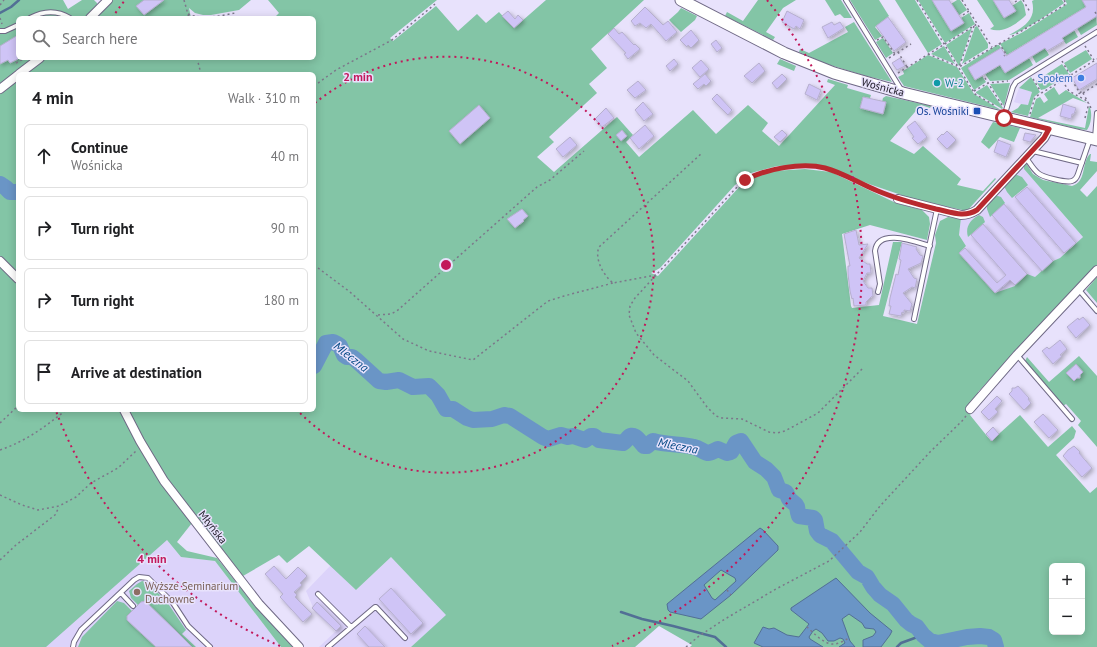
<!DOCTYPE html>
<html lang="en">
<head>
<meta charset="utf-8">
<style>
  body { margin:0; font-family:"PT Sans",sans-serif; background:#f2f2f2; color:#202124 }
  .controls { position:absolute; right:12px; bottom:12px; display:grid; overflow:hidden; border-radius:6px; box-shadow:0 2px 10px #0003 }
  .controls button { width:36px; height:36px; display:grid; place-items:center; padding:0; border:0; border-bottom:1px solid #e0e0e0; background:#fff; color:#202124; font:20px sans-serif }
  .stop { position:absolute; width:12px; height:12px; margin:-9px; border:3px solid #b9292e; border-radius:50%; background:#fff }
  .stop.end { background:#b9292e; border-color:#fff; box-shadow:0 1px 4px #0008 }
  .list { margin:0; padding:0; list-style:none }
  h2 { display:flex; justify-content:space-between; align-items:center; height:52px; margin:0; padding:0 16px; font-size:17px }
  h2 small { font-size:13px; font-weight:400; color:#757577 }
  .list li { display:grid; grid-template-columns:26px 1fr auto; gap:12px; align-items:center; box-sizing:border-box; height:64px; margin:0 8px 8px; padding:0 8px; border:1px solid #e0e0e0; border-radius:6px }
  .list b { display:block; font-size:15px; white-space:nowrap }
  .list p { margin:0; font-size:13px; white-space:nowrap; color:#757577 }
  .list em { font-size:13px; font-style:normal; color:#757577 }
  .icon { flex:none; width:22px; height:22px; fill:none; stroke:currentColor; stroke-width:2; stroke-linecap:round; stroke-linejoin:round }
  .map { position:relative; flex:none; width:1097px; height:647px; overflow:hidden }
  .search { position:absolute; background:#fff; box-shadow:0 2px 10px #0003; left:16px; top:16px; width:300px; height:44px; display:flex; align-items:center; gap:10px; box-sizing:border-box; padding:0 14px; border-radius:6px; color:#757577; font-size:15px }
  .panel { position:absolute; background:#fff; box-shadow:0 2px 10px #0003; left:16px; top:72px; width:300px; height:340px; border-radius:6px }
  .map>svg:first-child { display:block }
  .built { fill:#dcd3fa }
  .green { fill:#83c5a6; fill-rule:evenodd }
  .water { fill:#6a95c6; stroke:#526f95; fill-rule:evenodd }
  .lines { fill:none; stroke-linecap:round; stroke-linejoin:round }
  .stream { stroke:#526f95; stroke-width:2.5 }
  .river { stroke:#6a95c6; stroke-width:16 }
  .building { fill:#cfc4f6; stroke:#b6afce; filter:url(#shadow) }
  .service-casing { stroke:#6f6985; stroke-width:6 }
  .minor-casing { stroke:#6f6985; stroke-width:10 }
  .tertiary-casing { stroke:#6f6985; stroke-width:13 }
  .path { stroke:#7c778a; stroke-width:1.5; stroke-dasharray:2 3; stroke-linecap:butt }
  .service { stroke:#fff; stroke-width:4 }
  .minor { stroke:#fff; stroke-width:8 }
  .tertiary { stroke:#fff; stroke-width:11 }
  .route { stroke:#b9292e; stroke-width:5 }
  .ring { fill:none; stroke:#c2185b; stroke-width:2; stroke-dasharray:2 4 }
  .shop-dot { fill:#3f7fe0; stroke:#e8e2fc; stroke-width:1.5 }
  .culture-dot { fill:#0f9aa8; stroke:#e8e2fc; stroke-width:1.5 }
  .transit-dot { fill:#1a4fb4; stroke:#e8e2fc; stroke-width:1.5 }
  .education-dot { fill:#8d6e63; stroke:#e8e2fc; stroke-width:1.5 }
  .labels { text-anchor:middle; stroke-width:3; stroke-linejoin:round; paint-order:stroke }
  .shop-label { font-size:11px; fill:#366cbe; stroke:#e8e2fc; text-anchor:end }
  .culture-label { font-size:11px; fill:#0d838f; stroke:#e8e2fc; text-anchor:start }
  .street-label { font-size:11px; fill:#1a1722; stroke:#e8e2fc }
  .transit-label { font-size:11px; fill:#164399; stroke:#e8e2fc; text-anchor:end }
  .education-label { font-size:11px; fill:#785e54; stroke:#e8e2fc; text-anchor:start }
  .water-label { font-size:12px; font-style:italic; fill:#034884; stroke:#e8e2fc }
  .centre { fill:#c2185b; stroke:#e8e2fc; stroke-width:2 }
  .ring-label { font-size:12px; text-anchor:middle; font-weight:bold; fill:#c2185b; stroke:#e8e2fc; stroke-width:3; stroke-linejoin:round; paint-order:stroke }
</style>
</head>
<body>
<div class="map">
<svg width="1097" height="647" viewBox="0 0 1097 647">
  <defs>
    <filter id="shadow"><feDropShadow dx="2" dy="2" stdDeviation="2" flood-color="#0004"/></filter>
  </defs>
  <rect width="100%" height="100%" fill="#e8e2fc"/>
  <path class="built" d="M1019 88 1032 92 1028 106 1014 102Z
    M1025 165V170L1083 237 1060 258 1053 261 1035 277 996 294 959 253 966 246 959 235 961 218 971 219 978 215 987 203 1013 175Z
    M167 540 181 557 215 561 281 647H0V623Z
    M391 557 447 615 411 647H319L336 631 315 612 306 591 331 565 356 590Z"/>
  <path class="green" d="M0 0H63L68 9 82 0H94L97 3V6L84 18H77L72 16 73 18H18V58H314V18H274L279 13 268 0H437L390 38 393 41 436 6 458 31 477 14 486 23 499 12 514 28 546 0H644L591 49 607 68 589 84 597 93 549 137 554 142 537 157 554 172 617 117 633 135 626 142 639 157 693 110 716 134 748 105 768 123 762 131 779 146 835 85 827 82 828 79 848 85 847 88 871 95 870 98 863 97 860 108 883 114 886 103 882 102 883 98 886 96 931 106 930 108 921 105 890 141 914 154 923 146 961 179 957 185 983 191 995 178 996 179 967 211 916 200 869 184 830 168 819 165H798L777 166 751 173 735 185 660 268 651 273 658 276 741 185 759 174 773 171 805 169 831 172 896 203 922 210 929 217 930 224 927 240 870 225 842 234 851 306 852 308 879 305 893 242H902L883 316 917 324 936 243 935 235 940 221 948 217 961 218 959 235 966 246 959 253 995 293 1015 286V285L1027 274 1035 277 1053 261 1060 258 1083 237 1024 169V166L1026 163 1033 174 1043 180 1072 186C1087 182 1081 163 1090 154H1091L1090 161 1097 162V161V171L1080 190 1087 197 1097 186V265L978 392 985 399 970 415 991 441 1020 415 1048 447 1072 426 1076 431 1074 438 1056 455 1090 493 1097 487V647H690L692 645 659 626 635 647H411L446 615 391 557 356 590 309 546 287 563 279 555 243 576 195 514 192 523 177 542 187 551 217 558 254 605 293 647H281L215 561 181 557 167 540 46 647H0ZM18 74H314V410H18ZM1052 566H1082V632H1052Z
    M107 0H251L239 10 211 15H203L195 13 189 8 191 18H86Z
    M758 0H796L783 8 766 32 775 37 773 40 725 16 727 12 743 21Z
    M825 0H841L852 18H844L840 14 835 16Z
    M850 0H879L889 16 875 27 882 36 875 40Z
    M895 0H915L942 44 928 53Z
    M918 0H935L933 2 951 31 963 23 961 18 969 13 975 24 945 43Z
    M957 0H960L967 10 959 15 951 4Z
    M977 0H993L1004 18 1012 6 1021 0 1024 5 1026 15C1017 24 1002 34 990 29L994 26Z
    M1034 0H1062L1064 3 1063 4C1051 12 1021 34 1009 35 1023 27 1037 20 1032 1Z
    M1065 0H1082L1085 4 1089 5 1007 55 1000 44 1023 32 1067 4Z
    M681 8 697 16 695 20 681 32 669 20 678 12Z
    M1096 16 1097 25 1081 35 1077 28Z
    M854 22 892 82 866 76 827 64 799 52 800 49 809 53 848 32 845 27Z
    M977 26 988 44V48L962 64 975 27Z
    M972 28 959 66 946 45Z
    M1074 30 1078 37 1066 44 1062 38Z
    M883 38 893 53 886 58 876 42Z
    M997 45H999L1001 48 968 68 975 80 982 76 986 82 974 90 961 68Z
    M944 46 955 64 931 54Z
    M1045 48 1049 55 1036 63 1032 56Z
    M1086 50 1092 59 1070 73 1064 63Z
    M928 55 957 67 974 94 1001 110 904 86 898 77 904 74 903 71Z
    M1029 58 1033 65 1009 80 990 81 985 74 1001 64V67L1005 73Z
    M780 59 796 66 794 71 777 64Z
    M1062 64 1069 74 1045 89 1041 90 1036 81Z
    M1031 77 1040 92 1034 97 1028 116 1011 112 1018 108 1021 104 1028 105 1032 92 1019 88Z
    M1010 83 1004 106 990 84Z
    M987 85 1003 108 1002 109 976 93V92Z
    M1054 87 1059 95 1066 90 1087 103 1073 98 1038 118 1085 128 1089 106C1093 112 1091 125 1087 130L1078 129 1030 117 1036 99 1040 97 1044 103 1048 100 1044 94Z
    M993 122 1020 128 1014 142 1000 137 989 149 981 142Z
    M1015 174 1022 177 1028 185 1012 198 1007 192 1004 186Z
    M995 195 1001 197 1005 203 990 217 987 209V204Z
    M979 215 983 217 985 222 968 237C965 227 970 220 979 215Z
    M1097 277V303L1086 290Z
    M1079 356 1097 376V447L1078 425 1081 421 1066 404 1063 406 1025 361 1027 357 1049 382Z
    M142 581 147 582 167 602 186 630 182 634 196 647H191L145 601 141 602 138 605 131 598 129 591 137 584Z
    M117 601 124 603 132 611 127 616V620L156 647H78L82 637Z"/>
  <path class="water" d="M760 528 763 530 778 546V550L731 595 701 619 670 612 668 610 667 604ZM721 570 735 578 736 581 715 600 712 598 704 585Z
    M836 578 870 613 892 631 890 635 881 647H863V640L873 636 876 632 874 629 865 628 862 623 849 614 842 619 850 641 855 647H839L845 643 843 639 840 638 834 641H828L822 633 816 629 813 631 809 637 810 639 823 647H763L754 643 763 627 769 629 774 628 787 635 799 637 809 624 791 610V608Z"/>
  <g class="lines">
    <path class="stream" d="M0 13 11 7 19 0
      M621 612 642 619 673 626 715 637 726 647
      M897 647 901 643 923 635"/>
    <path class="river" d="M0 184 6 188 10 192H18
      M314 366 326 343 333 342 337 344 340 346 344 355 347 357H352L356 360 379 381 386 382 399 380 413 387 429 386 438 395 446 409H453L467 418 473 420 492 419 504 415 510 416 543 437 548 439 561 435 568 437 573 436 585 440 591 436H594L599 440 623 443C625 442 626 440 628 438 634 431 640 442 644 446H647L653 441C666 445 681 444 694 447 700 448 704 453 709 453 712 452 716 450 718 449L727 453 731 452 736 443 741 441 755 462 766 469 774 477 779 490C788 493 785 490 789 499 801 509 795 503 799 516L813 518 815 520 817 531 820 535 832 541 858 572 867 577 873 587 880 595 893 604 906 620 911 624 917 627 923 635 930 641 938 643 967 637 980 636 989 637 994 640 996 647"/>
  </g>
  <path class="building" d="M144 0H164L144 15 136 6Z
    M932 0H949L964 23 951 31Z
    M993 0H1009L1016 11 1004 18Z
    M1082 0H1097V16L1062 38 1064 41 1047 51 1045 48 1005 73 1000 65 975 80 968 68 1001 48 1006 56 1086 7Z
    M645 7 663 25 668 21 677 32 666 41 651 24 646 28 640 23 635 26 631 21Z
    M508 11 515 19 518 15 523 20 514 28 502 16Z
    M787 11 804 20 800 29 796 26 794 29 782 22Z
    M888 17 906 42 894 51 876 26Z
    M832 22 834 25 840 22 844 28 828 38 822 27Z
    M614 28 619 34 622 32 634 45 635 44 640 49 628 59 624 54 626 53 608 34Z
    M691 30 699 40 691 48 688 45 687 47 680 40Z
    M18 35V59L10 63 8 60 0 64V46Z
    M716 40 722 48 717 52 711 44Z
    M900 58 905 66 897 70 892 63Z
    M674 59 678 64 670 71 666 66Z
    M701 60 709 69 700 77 692 68Z
    M759 63 765 71 752 83 744 76Z
    M1097 63V79L1079 90 1072 78Z
    M705 74 711 81 706 86 704 84 698 89 693 84Z
    M782 74 787 79 777 89 772 83Z
    M638 81 646 90 635 98 627 90Z
    M809 84 821 90 817 100 805 94Z
    M717 94 732 110 728 115 712 99Z
    M863 97 886 102 883 114 860 108Z
    M643 102 653 114 644 121 635 110Z
    M1063 104 1076 108 1074 114H1072L1071 119 1060 116Z
    M479 105 490 118 460 144 449 131Z
    M606 108 614 118 602 127 595 119Z
    M915 121 927 137 918 144 912 138 914 137 907 127Z
    M645 125 654 136 639 149 630 138Z
    M622 130 627 136 621 141 616 135Z
    M782 130 787 135 780 142 774 137Z
    M947 131 956 140 947 149 937 139 942 134 943 135Z
    M1025 133 1036 135 1030 142 1023 140Z
    M570 137 577 145 563 157 556 149Z
    M998 140 1011 145 1006 157 994 152Z
    M1027 187 1076 243 1064 253 1015 197Z
    M1004 204 1053 261 1042 271 992 215Z
    M522 209 528 216 523 220 524 221 515 228 507 219Z
    M983 224 1027 274 1015 285 1010 280 995 293 959 253 965 248 997 283 1006 275 971 235Z
    M856 230 859 245 868 244 859 258 867 264H870L871 273H867L863 281 868 288H872L873 296 871 297 866 302V305L854 306 853 298 852 299 850 291 848 274V266H850L844 234Z
    M902 243 917 247 916 249 920 255 923 256 921 263 908 269 914 278 917 279 915 288 912 287 903 293 912 304 910 311 904 310V313L902 312 901 316 889 314 891 306H889L890 298 896 274 898 275 901 260 899 259Z
    M1083 317 1090 325 1076 338 1067 327 1078 318 1079 320Z
    M1060 340 1067 349 1060 355 1062 356 1053 364 1042 351 1047 347 1049 349Z
    M1076 364 1083 372 1080 375V378H1077L1074 381 1066 373Z
    M1018 386 1029 398 1028 399 1031 403 1024 410 1009 394 1012 391V388H1015Z
    M997 396 1002 401 995 409 998 412 989 420 981 412Z
    M1043 414 1058 430 1049 438 1034 422Z
    M993 427 999 434 992 441 986 434Z
    M1074 446 1080 452 1079 453 1092 468 1082 477 1063 456 1068 450Z
    M274 566 286 579 298 567 307 576 300 583 302 585 294 592 297 595 295 597 312 614 303 622 280 597 283 594 265 574Z
    M391 588 423 623 411 634 379 599Z
    M145 601 176 631 192 647H156L127 620V616L141 602Z
    M317 602 341 626 336 631 312 608Z
    M365 626 385 647H369L357 634Z"/>
  <g class="lines">
    <g class="service-casing">
      <path id="service" d="M846 0 902 91
        M30 18C43 11 57 10 70 18
        M0 31H5L18 25
        M1004 117 1013 87 1016 82 1097 32
        M1095 138 1097 113
        M1033 151 1082 163
        M1026 158C1030 163 1033 169 1038 173 1042 177 1066 183 1072 181 1075 180 1077 177 1078 174L1090 139
        M1079 290 1097 311
        M878 292 880 284 875 251C878 227 916 242 930 246
        M914 319 937 209
        M1017 355 1072 419
        M121 593 133 606
        M318 594 351 627
        M73 647 74 642 81 630 134 580 139 577 148 578 173 603 188 626 210 647
        M328 647 375 607H376L405 638"/>
    </g>
    <g class="minor-casing">
      <path id="minor" d="M90 18 108 0
        M19 74 40 58
        M0 89 18 75
        M898 199 961 215C967 215 972 213 977 210L1044 138 1049 129
        M0 261 18 279
        M970 409 1017 355 1097 270
        M124 410 140 441 164 481 259 604 299 647"/>
    </g>
    <g class="tertiary-casing">
      <path id="tertiary" d="M681 0 784 53 834 73 903 93 1097 140"/>
    </g>
    <path class="path" d="M184 0 189 18
      M917 0 975 94 994 105
      M962 0 992 47
      M1023 0 1030 12
      M1015 2 1018 0
      M0 5 4 0
      M1095 12 1097 15
      M188 14C202 20 220 16 235 13
      M963 15 969 11
      M0 18 2 24
      M974 26 959 67C995 46 1031 26 1066 4L1064 0
      M877 40 883 37 895 54
      M999 43 1006 54 1004 56
      M1085 46 1094 60
      M898 52 907 67
      M928 54 957 66
      M197 58 201 74
      M889 58 911 44
      M1062 61 1070 75
      M16 63 25 58
      M898 73 977 24
      M1069 76 1080 93 1077 95
      M1033 79 1041 92
      M1065 85 1069 91 1087 101
      M314 86 336 70 392 40 435 4
      M974 91 988 83 985 78
      M1080 93 1082 91 1092 110
      M1083 93 1097 84
      M1002 105 988 83 1008 81
      M1030 114 1035 97 1097 59
      M1085 118 1089 103
      M314 265 350 292 403 339 429 351 473 360 548 301 564 296 613 283
      M656 275 613 283C604 276 594 259 599 247L702 153
      M378 315 391 314 398 310 537 187 550 180 584 151
      M862 369 818 413 785 431 777 433 769 432 742 419 722 418 716 416 707 407 688 381 654 355 636 333 629 315 630 306 635 298 735 189C741 184 747 178 754 175 772 167 804 164 824 168 836 170 847 176 857 182 868 187 880 192 891 196
      M0 423 18 406
      M0 450C26 441 45 427 66 410
      M0 495 22 505 38 510 59 506 76 497 91 483 118 468 136 451
      M0 560 16 545 55 515 59 507
      M727 590 731 595
      M807 627C813 632 824 645 834 644 839 644 845 640 849 638
      M686 647 699 636 725 619 776 589 829 561 860 532 880 506 930 452 962 421 966 416"/>
    <use href="#service" class="service"/>
    <use href="#minor" class="minor"/>
    <use href="#tertiary" class="tertiary"/>
  </g>
  <g class="lines">
    <path class="route" d="M745 180C765 169 802 162 825 168 844 173 860 184 878 191 897 199 916 204 936 209 951 212 964 218 977 210L1044 138 1049 129 1004 118"/>
  </g>
  <g class="ring">
    <path d="M315 103A208 208 0 1 1 298 411"/>
    <path d="M280 646A416 416 0 0 1 56 411M112 18A416 416 0 0 1 125 0M767 0A416 416 0 0 1 612 646"/>
  </g>
  <circle class="shop-dot" cx="1081" cy="78" r="4"/>
  <circle class="culture-dot" cx="937" cy="83" r="4"/>
  <rect class="transit-dot" x="973" y="107" width="8" height="8" rx="2"/>
  <circle class="education-dot" cx="137" cy="592" r="4"/>
  <g class="labels">
    <g class="shop-label">
      <text x="1073" y="82">Społem</text>
    </g>
    <g class="culture-label">
      <text x="945" y="87">W-2</text>
    </g>
    <g class="street-label">
      <text transform="translate(883 87) rotate(15)" y="4">Wośnicka</text>
      <text transform="translate(213 527) rotate(52)" y="4">Młyńska</text>
    </g>
    <g class="transit-label">
      <text x="969" y="115">Os. Wośniki</text>
    </g>
    <g class="education-label">
      <text x="145" y="590">Wyższe Seminarium<tspan x="145" dy="13">Duchowne</tspan></text>
    </g>
    <g class="water-label">
      <text transform="translate(351 357) rotate(38)" y="4">Mleczna</text>
      <text transform="translate(678 446) rotate(11)" y="4">Mleczna</text>
    </g>
  </g>
  <circle cx="446" cy="265" r="6" class="centre"/>
  <g class="ring-label">
    <text x="358" y="81">2 min</text>
    <text x="152" y="563">4 min</text>
  </g>
</svg>
<div class="controls">
<button>+</button>
<button>−</button>
</div>
<div class="stop" style="left:1004px;top:118px"></div>
<div class="stop end" style="left:745px;top:180px"></div>
<div class="search"><svg class="icon" aria-label="search" viewBox="0 0 24 24"><circle cx="10" cy="10" r="6"/><path d="M15 15l6 6"/></svg>Search here</div>
<section class="panel">
<h2>4 min<small>Walk · 310 m</small></h2>
<ul class="list">
<li><svg class="icon" aria-label="ahead" viewBox="0 0 24 24"><path d="M12 20V5M6 11l6-6 6 6"/></svg><div><b>Continue</b><p>Wośnicka</p></div><em>40 m</em></li>
<li><svg class="icon" aria-label="right" viewBox="0 0 24 24"><path d="M7 20v-9h11M14 6l5 5-5 5"/></svg><div><b>Turn right</b></div><em>90 m</em></li>
<li><svg class="icon" aria-label="right" viewBox="0 0 24 24"><path d="M7 20v-9h11M14 6l5 5-5 5"/></svg><div><b>Turn right</b></div><em>180 m</em></li>
<li><svg class="icon" aria-label="arrive" viewBox="0 0 24 24"><path d="M6 21V4h12l-3 4 3 4H6"/></svg><div><b>Arrive at destination</b></div></li>
</ul>
</section>
</div>
</body>
</html>
